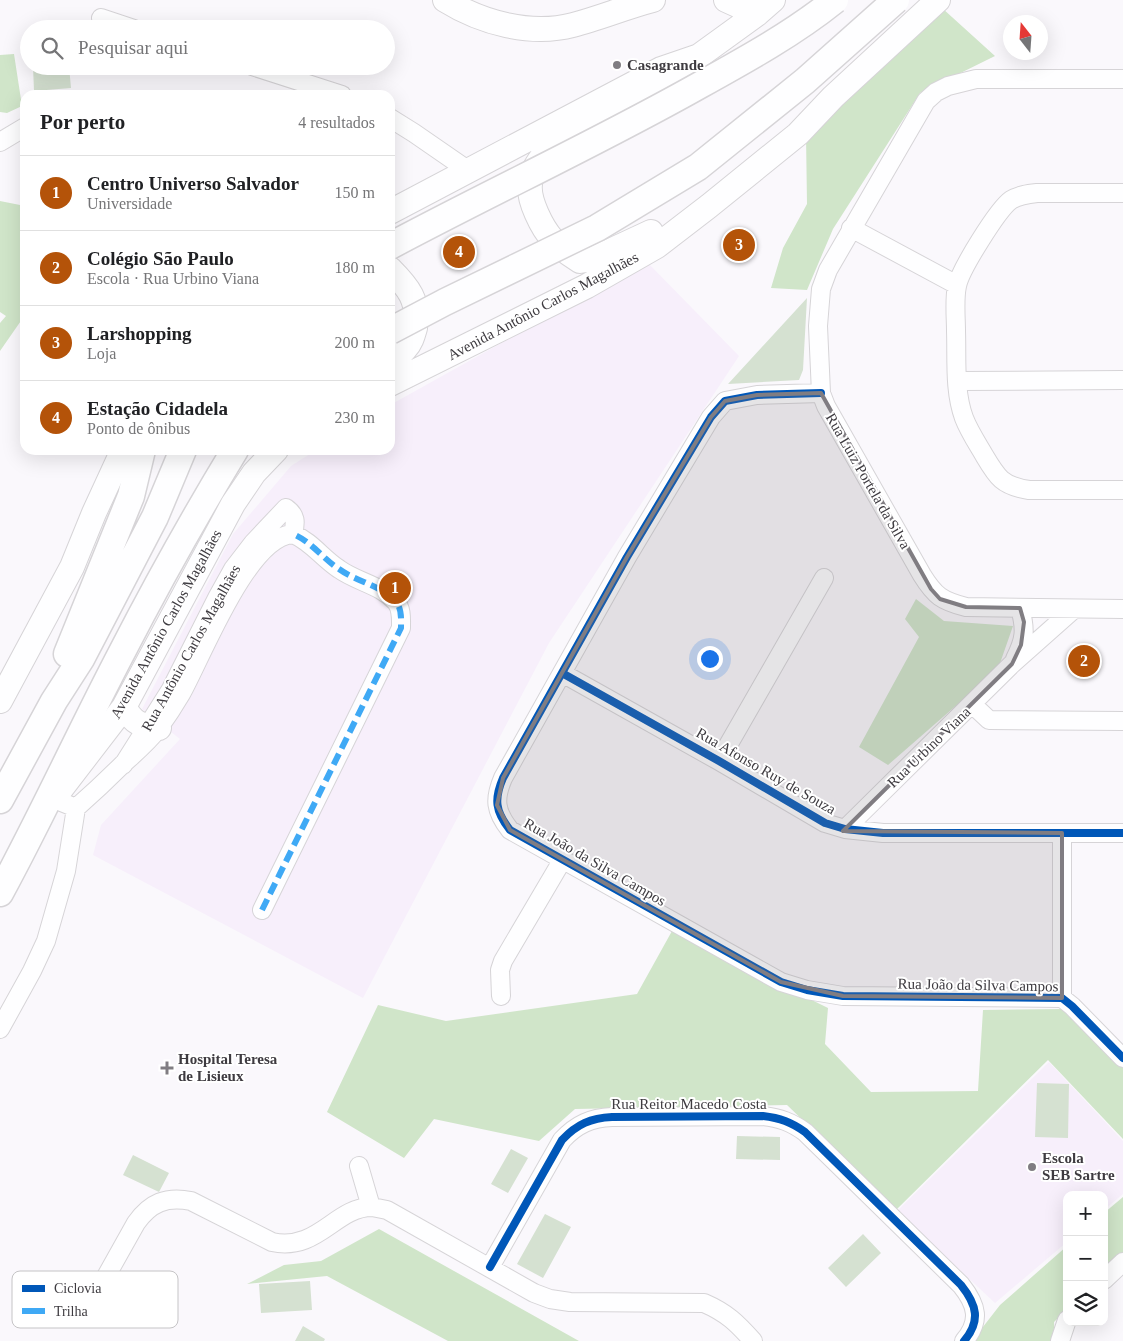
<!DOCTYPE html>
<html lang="pt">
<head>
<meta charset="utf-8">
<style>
  body { margin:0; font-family:Georgia,serif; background:#f6f6f6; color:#202124 }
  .controls { position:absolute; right:15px; bottom:15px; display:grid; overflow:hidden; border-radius:10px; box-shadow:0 5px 20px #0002 }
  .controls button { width:45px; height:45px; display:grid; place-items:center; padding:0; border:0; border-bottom:1px solid #e0e0e0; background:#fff; color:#202124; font:25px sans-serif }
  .compass { position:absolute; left:1003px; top:15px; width:45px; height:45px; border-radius:50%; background:#fff; box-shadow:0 5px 20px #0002; rotate:343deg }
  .you { position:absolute; left:709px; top:658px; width:18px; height:18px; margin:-12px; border:4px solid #fff; border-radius:50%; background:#1a73e8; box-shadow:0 0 0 8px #1a73e833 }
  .badge { display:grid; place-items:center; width:32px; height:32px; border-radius:50%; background:#b45309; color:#fff; font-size:16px; font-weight:700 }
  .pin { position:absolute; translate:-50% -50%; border:2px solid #fff; box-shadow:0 1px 5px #0006 }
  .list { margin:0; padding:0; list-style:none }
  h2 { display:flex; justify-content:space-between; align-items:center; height:65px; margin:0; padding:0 20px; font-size:21px }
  h2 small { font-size:16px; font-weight:400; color:#757577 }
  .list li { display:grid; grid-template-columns:32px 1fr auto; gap:15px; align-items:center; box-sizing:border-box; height:75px; padding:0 20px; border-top:1px solid #e0e0e0 }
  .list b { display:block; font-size:19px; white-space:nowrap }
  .list p { margin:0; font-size:16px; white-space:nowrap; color:#757577 }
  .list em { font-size:16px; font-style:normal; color:#757577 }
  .icon { flex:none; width:28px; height:28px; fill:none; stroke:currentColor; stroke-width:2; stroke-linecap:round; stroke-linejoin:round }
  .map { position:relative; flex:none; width:1123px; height:1341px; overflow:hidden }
  .search { position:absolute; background:#fff; box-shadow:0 5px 20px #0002; left:20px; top:20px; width:375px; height:55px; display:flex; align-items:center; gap:12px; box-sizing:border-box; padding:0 18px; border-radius:28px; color:#757577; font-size:19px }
  .panel { position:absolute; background:#fff; box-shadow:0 5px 20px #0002; left:20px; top:90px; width:375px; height:365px; border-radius:15px }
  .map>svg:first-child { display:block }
  .built { fill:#f7effb }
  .green { fill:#d5e1d1 }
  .forest { fill:#d0e5c9 }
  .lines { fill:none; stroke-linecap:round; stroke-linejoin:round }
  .street-casing { stroke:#d6d4d7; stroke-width:20 }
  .secondary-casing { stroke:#d6d4d7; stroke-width:26 }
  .primary-casing { stroke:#d6d4d7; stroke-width:29 }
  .street { stroke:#fefeff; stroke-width:18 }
  .secondary { stroke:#fefeff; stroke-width:24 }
  .primary { stroke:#fefeff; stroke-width:26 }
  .primary-bridge-casing { stroke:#d6d4d7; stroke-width:29; stroke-linecap:butt }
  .primary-bridge { stroke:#fefeff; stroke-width:26 }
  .quiet { stroke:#3fa9f5; stroke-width:6; stroke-dasharray:12 6; stroke-linecap:butt }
  .cycleway-casing { stroke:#fff; stroke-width:11 }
  .cycleway { stroke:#0057b8; stroke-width:8 }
  .marked { fill:#807d82; fill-opacity:0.2; stroke:#807d82; stroke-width:4; stroke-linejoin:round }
  .poi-dot { fill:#807d82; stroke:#fff; stroke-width:2 }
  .labels { text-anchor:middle; stroke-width:4; stroke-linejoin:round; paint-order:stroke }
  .poi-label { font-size:15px; font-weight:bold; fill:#3e3b40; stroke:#fff; text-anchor:start }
  .street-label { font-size:15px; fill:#3e3b40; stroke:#fff }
  .key { fill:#fff; stroke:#c5c4c6; stroke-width:1 }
  .key-label { font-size:14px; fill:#3e3b40 }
</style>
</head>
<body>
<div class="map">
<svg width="1123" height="1341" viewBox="0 0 1123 1341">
  <rect width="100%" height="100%" fill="#faf8fc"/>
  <path class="built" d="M647 262 739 356 549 643 363 998 93 855 101 825 180 739 142 709 233 534 291 466 316 450H390V405Z
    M1049 1062 1123 1141V1194L1104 1210V1195H1067V1242L995 1303 897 1211Z"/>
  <path class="green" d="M33 66H69L71 88 34 91Z
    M807 298 803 370 799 380 728 384Z
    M1037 1083 1069 1084 1068 1138 1035 1137Z
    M737 1136 780 1137V1160L736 1159Z
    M511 1149 528 1158 508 1193 491 1184Z
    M133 1155 169 1173 159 1192 123 1175Z
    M545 1214 571 1227 543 1278 517 1264Z
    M863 1234 881 1253 846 1287 828 1268Z
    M310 1281 312 1310 261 1313 259 1284Z
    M303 1326 325 1339 324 1341H295Z"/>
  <path class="forest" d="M942 8 995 56 920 93 833 229 807 290 771 288 783 248 807 204 806 135Z
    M14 54 22 106 7 113 0 112V55Z
    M0 201 25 206V275L22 282 25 286V315L0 351V323L6 316 0 312Z
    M916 599 944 621 1013 626 998 669 888 765 859 747 919 637 905 619Z
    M672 931 828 1008 825 1044 871 1092 978 1091 983 1010 1063 1009 1123 1068V1139L1048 1060 896 1210 787 1105 575 1109 539 1141 434 1119 404 1158 327 1112 378 1005 446 1021 637 994Z
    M1123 1197V1254L1104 1272V1213Z
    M379 1229 579 1341H448L327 1276 247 1284 284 1265 321 1261Z
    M1067 1246V1309L1054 1322 1055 1341H972L1000 1305Z"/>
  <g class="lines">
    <g class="street-casing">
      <path id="street" d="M101 18 134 29
        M252 66 342 95
        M1123 79H976L948 86 936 92 926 101 828 270 821 289 818 326 821 393 826 406 922 575C935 596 942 601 966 607L1123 609
        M390 118 414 133 469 171
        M0 142 25 127
        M1123 193H1037C1028 194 1019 195 1011 200 998 209 960 270 957 286 954 300 956 317 956 331 957 359 954 391 964 418 969 431 977 443 984 455 997 477 1002 486 1029 490H1123
        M851 228 957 285
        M958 381 1123 380
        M821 393 757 395 725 401 711 417 627 557 503 778C494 799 495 811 510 830L781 982 807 990 843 996 1062 998 1072 1006 1123 1058
        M1015 659C1025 639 1026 630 1020 608
        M562 673 719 761 825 823 845 829 883 833H1123
        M972 704 989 720 1123 721
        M719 761 824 578
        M54 799 76 808C92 794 108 779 123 764 135 753 148 742 158 729 166 718 174 706 181 694 202 657 247 537 293 534 296 522 296 515 286 508L253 543 233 569 218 596 171 689 123 765
        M845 829 1012 664 1074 609
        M262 910 401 628C401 619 402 609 396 602 381 585 357 582 339 569 322 558 312 542 293 534
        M501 996 500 970 503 961 563 859
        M1062 998V833
        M0 1029 32 971 46 941 66 871 76 808
        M359 1166 371 1207
        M490 1267 562 1140C577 1124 591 1118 612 1117L763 1116C780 1118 791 1122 805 1132L961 1285C977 1305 981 1321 964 1341
        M1104 1280 1123 1262
        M85 1314 136 1223C150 1203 166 1196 191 1201L272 1242C318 1252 335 1207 372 1207 377 1208 382 1209 387 1210L534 1293 550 1299 570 1302 704 1303C727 1313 737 1323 753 1341
        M1060 1341 1067 1320"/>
    </g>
    <g class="secondary-casing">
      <path id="secondary" d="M445 0C482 23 531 36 573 25 600 18 626 7 653 0
        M726 0 757 14
        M390 212 661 69 699 56 757 14 773 0
        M651 232 593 259 580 261C570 255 561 248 553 240 542 228 528 200 530 184 531 171 539 161 547 150L676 81 699 56
        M390 269C408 287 420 301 415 328 413 335 411 343 405 349 401 354 395 358 390 361
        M390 384 587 286 657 246 709 206 798 134 833 97 938 0
        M0 701 72 567 94 513 123 450
        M124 707C134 724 140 725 159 728
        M61 789 124 707 233 504 254 473 276 450"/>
    </g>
    <g class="primary-casing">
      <path id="primary" d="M67 654 131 496 142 450
        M0 800 54 701 81 659 155 517 183 450
        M0 893C43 814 80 732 122 652 157 584 195 516 235 450"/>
    </g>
    <use href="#street" class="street"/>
    <use href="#secondary" class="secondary"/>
    <use href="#primary" class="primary"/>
    <g class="primary-bridge-casing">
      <path id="primary-bridge" d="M390 246C493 191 599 142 700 85 747 59 794 33 835 0
        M390 331 445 302 597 228 698 167 805 81 896 0"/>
    </g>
    <use href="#primary-bridge" class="primary-bridge"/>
    <path class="quiet" d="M262 910 401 628C401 619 402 609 396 602 381 585 357 582 339 569 322 558 312 542 293 534"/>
    <g class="cycleway-casing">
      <path id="cycleway" d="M821 393 757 395 725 401 711 417 627 557 503 778C494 799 495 811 510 830L781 982 807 990 843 996 1062 998 1072 1006 1123 1058
        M562 673 719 761 825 823 845 829 883 833H1123
        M490 1267 562 1140C577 1124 591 1118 612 1117L763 1116C780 1118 791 1122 805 1132L961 1285C977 1305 981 1321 964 1341"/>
    </g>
    <use href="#cycleway" class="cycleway"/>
  </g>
  <path class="marked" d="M821 393 931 589 940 599 966 607 1020 608 1024 622 1021 645 1012 664 843 831 1062 833V998L843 996 781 982 510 830 497 805 503 778 627 557 711 417 725 401 757 395Z"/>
  <g class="poi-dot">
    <circle cx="617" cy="65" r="5"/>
    <path d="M164.5 1060.5h5v5h5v5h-5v5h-5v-5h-5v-5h5z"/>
    <circle cx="1032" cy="1167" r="5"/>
  </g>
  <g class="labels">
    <g class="poi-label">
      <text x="627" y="70">Casagrande</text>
      <text x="178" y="1064">Hospital Teresa<tspan x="178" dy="17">de Lisieux</tspan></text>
      <text x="1042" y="1163">Escola<tspan x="1042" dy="17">SEB Sartre</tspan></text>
    </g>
    <g class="street-label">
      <text transform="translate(543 306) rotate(-28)" y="5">Avenida Antônio Carlos Magalhães</text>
      <text transform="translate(868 481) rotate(60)" y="5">Rua Luiz Portela da Silva</text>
      <text transform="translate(166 624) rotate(-61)" y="5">Avenida Antônio Carlos Magalhães</text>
      <text transform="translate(191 648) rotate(-61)" y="5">Rua Antônio Carlos Magalhães</text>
      <text transform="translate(929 747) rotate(-44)" y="5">Rua Urbino Viana</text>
      <text transform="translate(766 771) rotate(30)" y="5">Rua Afonso Ruy de Souza</text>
      <text transform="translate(595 862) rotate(30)" y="5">Rua João da Silva Campos</text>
      <text transform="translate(978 985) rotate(1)" y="5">Rua João da Silva Campos</text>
      <text x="689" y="1109">Rua Reitor Macedo Costa</text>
    </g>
  </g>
  <rect x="12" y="1271" width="166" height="57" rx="8" class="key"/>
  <rect x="22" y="1285" width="23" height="7" fill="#0057b8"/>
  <rect x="22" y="1308" width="23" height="6" fill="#3fa9f5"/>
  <g class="key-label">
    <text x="54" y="1293">Ciclovia</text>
    <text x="54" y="1316">Trilha</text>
  </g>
</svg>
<div class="controls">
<button>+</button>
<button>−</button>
<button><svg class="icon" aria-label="layers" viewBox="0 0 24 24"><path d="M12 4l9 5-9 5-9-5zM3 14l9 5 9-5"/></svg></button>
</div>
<svg class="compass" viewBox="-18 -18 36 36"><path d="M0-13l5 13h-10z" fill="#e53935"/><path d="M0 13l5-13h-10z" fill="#757577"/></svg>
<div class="you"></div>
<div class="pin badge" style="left:395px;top:588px">1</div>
<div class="pin badge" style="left:1084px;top:661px">2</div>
<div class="pin badge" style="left:739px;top:245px">3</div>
<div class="pin badge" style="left:459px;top:252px">4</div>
<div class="search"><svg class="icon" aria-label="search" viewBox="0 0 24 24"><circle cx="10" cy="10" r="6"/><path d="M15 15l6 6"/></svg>Pesquisar aqui</div>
<section class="panel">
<h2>Por perto<small>4 resultados</small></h2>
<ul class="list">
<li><span class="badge">1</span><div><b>Centro Universo Salvador</b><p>Universidade</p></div><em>150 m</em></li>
<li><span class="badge">2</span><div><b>Colégio São Paulo</b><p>Escola · Rua Urbino Viana</p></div><em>180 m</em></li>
<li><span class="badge">3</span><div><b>Larshopping</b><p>Loja</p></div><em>200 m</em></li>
<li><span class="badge">4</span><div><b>Estação Cidadela</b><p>Ponto de ônibus</p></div><em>230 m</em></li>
</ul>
</section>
</div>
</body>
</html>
